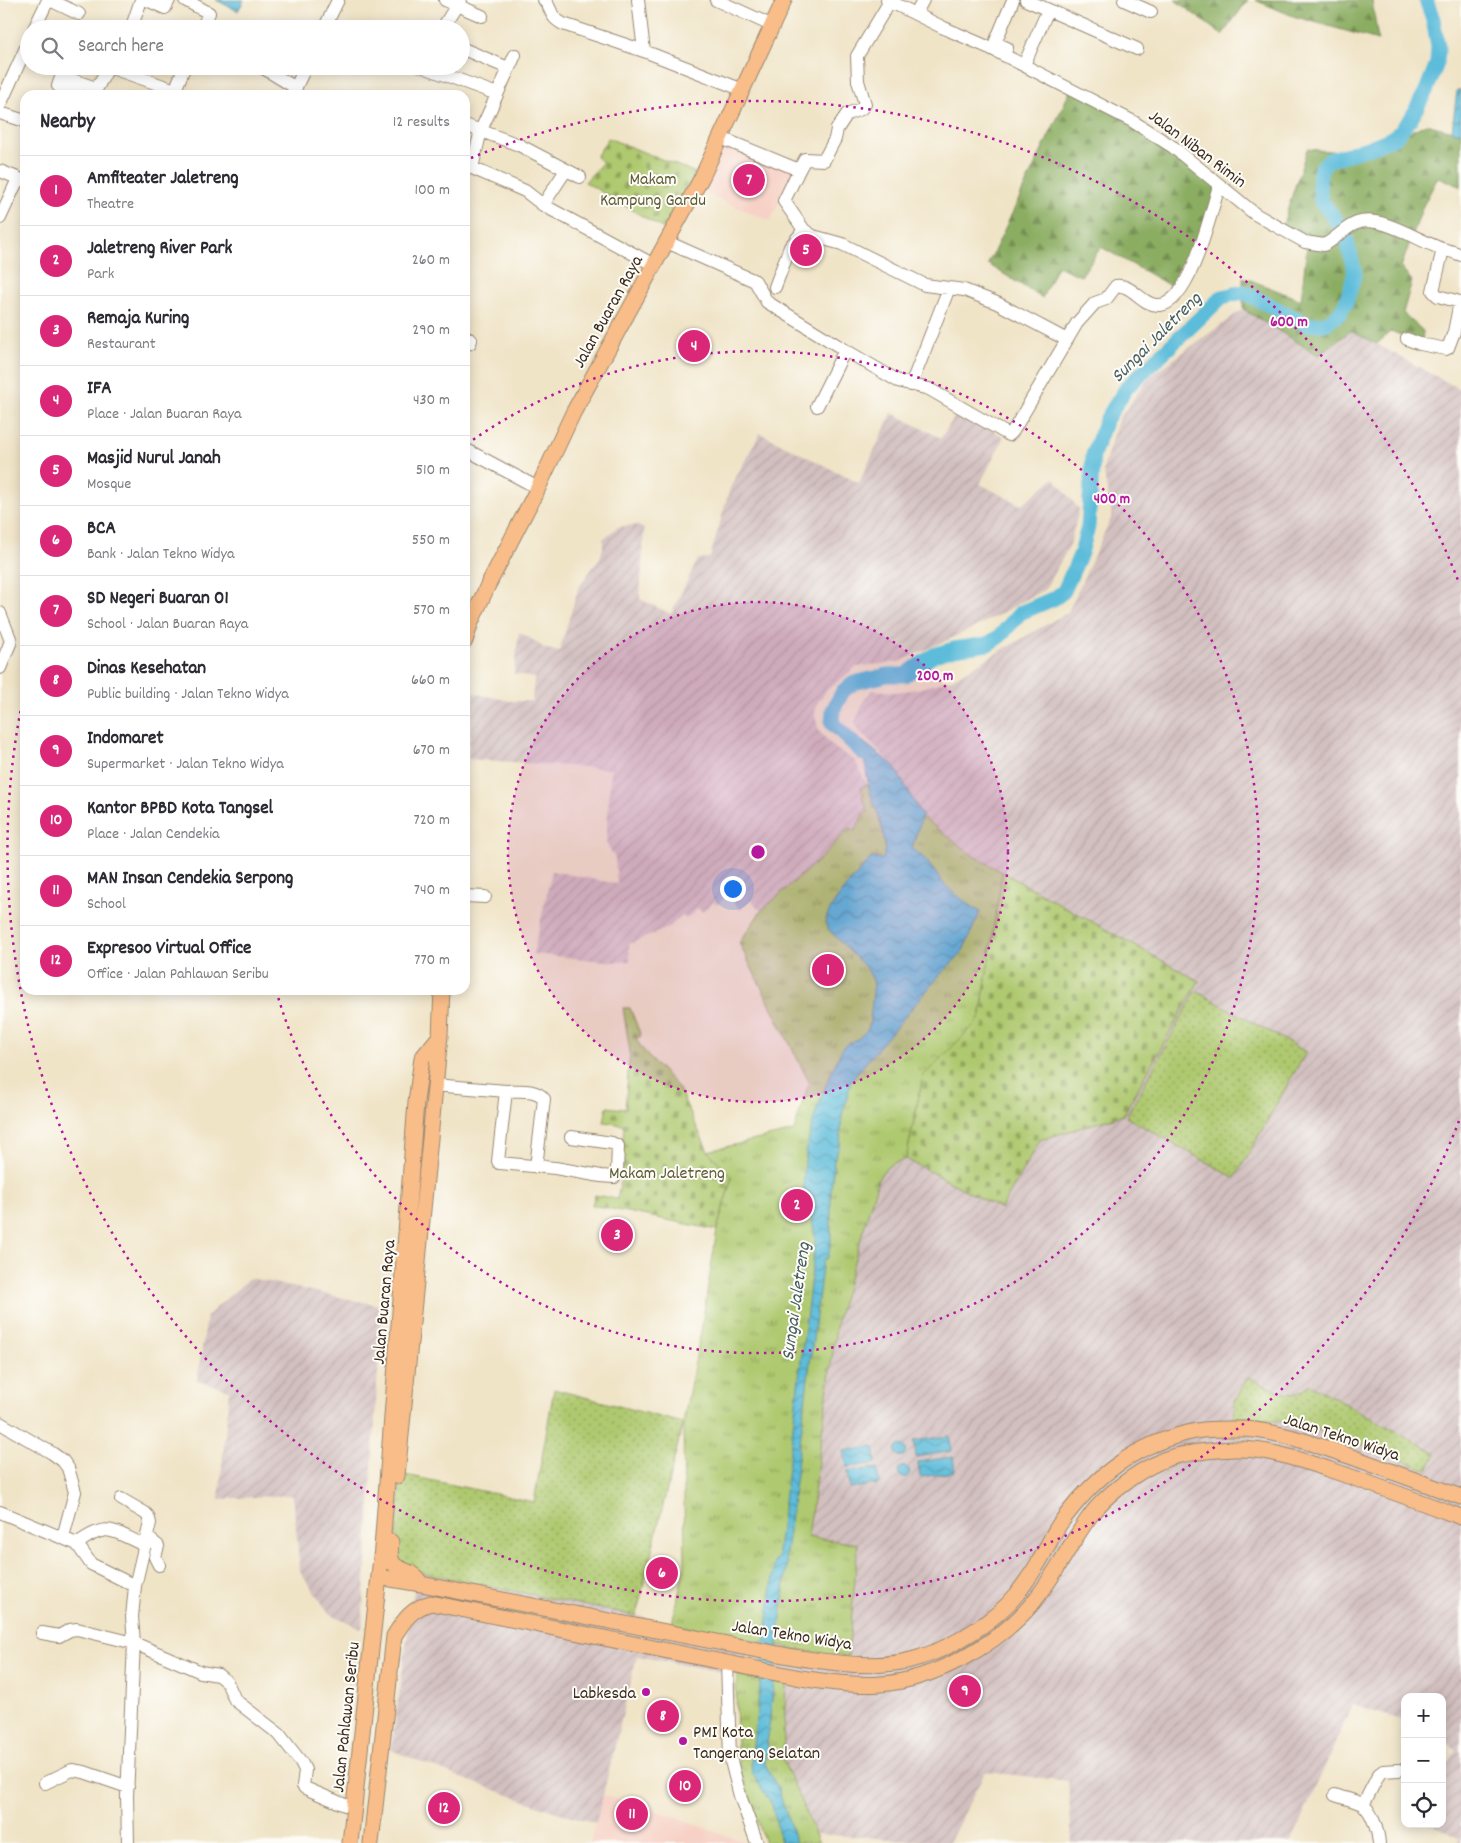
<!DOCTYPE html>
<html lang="en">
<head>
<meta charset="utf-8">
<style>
  body { margin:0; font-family:Dekko,sans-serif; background:#f7f7f7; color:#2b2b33 }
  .controls { position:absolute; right:15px; bottom:15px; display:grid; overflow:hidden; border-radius:10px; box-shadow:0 2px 12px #0003 }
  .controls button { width:45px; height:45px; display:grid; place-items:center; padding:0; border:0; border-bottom:1px solid #e1e1e2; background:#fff; color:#2b2b33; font:25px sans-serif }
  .you { position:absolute; left:732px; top:888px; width:18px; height:18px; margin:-12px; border:4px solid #fff; border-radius:50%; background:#1a73e8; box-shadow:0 0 0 8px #1a73e833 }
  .badge { display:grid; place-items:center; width:32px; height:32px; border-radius:50%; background:#db2777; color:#fff; font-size:16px; font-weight:700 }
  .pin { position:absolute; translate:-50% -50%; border:2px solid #fff; box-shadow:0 1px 5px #0006 }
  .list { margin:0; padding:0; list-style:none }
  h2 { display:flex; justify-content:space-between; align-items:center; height:65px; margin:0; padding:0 20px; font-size:21px }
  h2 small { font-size:16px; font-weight:400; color:#7c7c81 }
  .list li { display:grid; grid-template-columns:32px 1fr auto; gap:15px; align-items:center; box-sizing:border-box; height:70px; padding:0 20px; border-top:1px solid #e1e1e2 }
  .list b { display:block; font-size:19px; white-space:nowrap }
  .list p { margin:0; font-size:16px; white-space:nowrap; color:#7c7c81 }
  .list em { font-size:16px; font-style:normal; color:#7c7c81 }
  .icon { flex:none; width:28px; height:28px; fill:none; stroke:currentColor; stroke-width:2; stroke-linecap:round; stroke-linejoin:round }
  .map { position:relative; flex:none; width:1461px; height:1843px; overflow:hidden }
  .search { position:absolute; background:#fff; box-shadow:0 2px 12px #0003; left:20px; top:20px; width:450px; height:55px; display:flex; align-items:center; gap:12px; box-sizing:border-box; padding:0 18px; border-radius:28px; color:#7c7c81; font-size:19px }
  .panel { position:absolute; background:#fff; box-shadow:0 2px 12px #0003; left:20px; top:90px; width:450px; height:905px; border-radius:15px }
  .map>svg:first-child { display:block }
  .built { fill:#f7d1c6 }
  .industrial { fill:url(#industrial-furrows) }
  .grass { fill:url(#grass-dots); stroke:#757a46 }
  .forest { fill:url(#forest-firs); stroke:#636c40 }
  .cemetery { fill:url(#cemetery-stones); stroke:#757a46 }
  .park { fill:url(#park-tufts); stroke:#757a46 }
  .water { fill:url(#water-waves); stroke:#4c737c }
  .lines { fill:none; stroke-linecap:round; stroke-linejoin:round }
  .river { stroke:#5cbcda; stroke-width:15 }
  .minor-casing { stroke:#968772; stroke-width:14 }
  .major-casing { stroke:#968772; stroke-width:17 }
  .minor { stroke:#fff; stroke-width:12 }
  .major { stroke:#f8bd88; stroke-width:15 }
  .ring { fill:none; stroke:#b5179e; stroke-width:2.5; stroke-dasharray:2.5 5 }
  .poi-dot { fill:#b5179e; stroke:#fdfcf7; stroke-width:2 }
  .labels { text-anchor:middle; stroke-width:4; stroke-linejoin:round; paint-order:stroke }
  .street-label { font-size:18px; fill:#3b2a1e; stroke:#fdfcf7 }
  .park-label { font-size:18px; fill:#5e5a36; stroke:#fdfcf7 }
  .poi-label { font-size:18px; fill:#3b2a1e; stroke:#fdfcf7; text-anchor:end }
  .water-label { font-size:19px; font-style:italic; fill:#475d60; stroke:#fdfcf7 }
  .centre { fill:#b5179e; stroke:#fdfcf7; stroke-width:2.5 }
  .ring-label { font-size:15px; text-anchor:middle; font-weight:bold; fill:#b5179e; stroke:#fdfcf7; stroke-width:4; stroke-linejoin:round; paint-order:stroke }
</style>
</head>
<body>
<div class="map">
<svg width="1461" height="1843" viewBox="0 0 1461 1843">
  <defs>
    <pattern id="industrial-furrows" width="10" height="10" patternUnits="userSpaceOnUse" patternTransform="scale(1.25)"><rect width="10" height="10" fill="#d2bfbf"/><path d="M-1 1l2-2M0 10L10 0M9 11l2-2" fill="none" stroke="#b5a4a4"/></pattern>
    <pattern id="grass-dots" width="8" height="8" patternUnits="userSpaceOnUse" patternTransform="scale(1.25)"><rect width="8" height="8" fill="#afc96f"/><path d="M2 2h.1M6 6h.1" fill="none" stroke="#90a35b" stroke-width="1.8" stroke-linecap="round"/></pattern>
    <pattern id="forest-firs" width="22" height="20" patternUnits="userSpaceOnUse" patternTransform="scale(1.25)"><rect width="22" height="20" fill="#8bad62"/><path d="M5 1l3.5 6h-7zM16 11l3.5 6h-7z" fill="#738d50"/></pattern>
    <pattern id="cemetery-stones" width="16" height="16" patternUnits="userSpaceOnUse" patternTransform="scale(1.25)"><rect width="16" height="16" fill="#afc96f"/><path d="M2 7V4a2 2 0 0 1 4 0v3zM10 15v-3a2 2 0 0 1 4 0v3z" fill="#90a35b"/></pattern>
    <pattern id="park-tufts" width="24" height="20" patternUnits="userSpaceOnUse" patternTransform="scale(1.25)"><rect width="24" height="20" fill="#afc96f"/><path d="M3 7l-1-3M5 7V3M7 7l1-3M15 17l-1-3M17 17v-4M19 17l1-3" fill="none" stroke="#90a35b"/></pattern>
    <pattern id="water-waves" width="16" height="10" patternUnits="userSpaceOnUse" patternTransform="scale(1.25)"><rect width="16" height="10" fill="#5cbcda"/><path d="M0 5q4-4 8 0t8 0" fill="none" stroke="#4d99b0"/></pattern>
  </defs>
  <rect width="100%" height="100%" fill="#fdfcf7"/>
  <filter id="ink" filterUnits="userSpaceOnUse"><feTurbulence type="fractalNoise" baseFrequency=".02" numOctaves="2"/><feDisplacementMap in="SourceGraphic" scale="10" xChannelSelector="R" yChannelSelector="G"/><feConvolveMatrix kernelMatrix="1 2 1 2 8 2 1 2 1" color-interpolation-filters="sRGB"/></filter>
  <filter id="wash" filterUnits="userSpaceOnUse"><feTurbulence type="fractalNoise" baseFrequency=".0096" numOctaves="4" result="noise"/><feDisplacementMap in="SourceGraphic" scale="20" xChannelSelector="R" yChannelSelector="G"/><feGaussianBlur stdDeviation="1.12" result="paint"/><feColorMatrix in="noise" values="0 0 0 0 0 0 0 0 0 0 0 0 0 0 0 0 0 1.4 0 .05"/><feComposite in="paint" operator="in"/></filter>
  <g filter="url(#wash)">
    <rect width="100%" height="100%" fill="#f0e4c7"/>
    <path class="built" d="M728 138 796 168 770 221 702 192Z
      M602 1795 639 1804 745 1842V1843H590Z"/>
    <path class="industrial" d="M1243 309 1317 355 1351 330 1461 390V1843H1458L1460 1839 1431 1824H1442V1772L1457 1750 1442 1739V1697H1405V1721L1352 1705 1291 1843H1073L1072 1842 1068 1781 985 1772 949 1843 816 1834 783 1760 786 1684 637 1656 596 1823 556 1812 459 1777 391 1750 418 1562 672 1624 798 1650 808 1537 837 1320 878 1180 883 1169 893 1162 906 1159 1001 1208 1040 1140 1123 1115 1199 981 975 857 922 816 894 766 860 732 855 723 865 698 873 690 896 692 918 689 952 679 1068 612 1112 516 1103 469 1118 420 1149 377Z
      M959 410 1004 437 980 484 1021 505 1054 478 1079 509 1070 545 1045 589 980 625 899 662 856 667 826 691 816 705 815 716 819 731 833 747 855 761 867 785 861 787 863 795 862 796 868 813H864L855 831 849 828 822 857 761 911 751 900 740 910 728 895 717 905 714 902 702 912 698 908 686 919 682 915 668 928 629 944 630 961 614 962 533 954 552 871 617 884 615 858 606 843 611 769 468 759 473 693 510 701H532L534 678 514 674 519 632 530 638 544 648 559 652 578 589 600 557 603 549V539L618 527 636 525 644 529 640 599 671 614 698 559 710 558 730 488 760 433 859 483 892 413 941 438Z
      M250 1278 382 1306 362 1629 329 1613 300 1572 293 1495 219 1499 229 1390 197 1381 207 1316Z"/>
    <path class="grass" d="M1196 991 1306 1052 1235 1178 1126 1117Z
      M1248 1377C1267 1385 1295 1406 1309 1384L1436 1453 1428 1470 1348 1439 1296 1423 1234 1417 1235 1401Z
      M554 1389 683 1423 636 1616 405 1569 395 1556 401 1474 534 1502Z"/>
    <path class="forest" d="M1175 0H1248L1222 35Z
      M1255 0H1372L1378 40 1293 16Z
      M1073 85 1142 126 1218 186 1180 291 1101 247 1081 276 1057 266 1042 298 988 264Z
      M1426 124 1461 133V187L1438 177 1423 206 1401 267 1412 281 1403 313 1423 331 1422 344 1391 331 1377 344 1351 331 1318 355 1243 309V277L1301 300 1307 245 1282 227 1307 149 1364 154Z"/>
    <path class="cemetery" d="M608 138 696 173 664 229 585 182 603 162 596 157Z
      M1002 872 1199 981 1123 1115 1040 1140 1001 1209 906 1159 923 1076 980 1019Z
      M623 1008H630L641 1036 636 1039 646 1054 678 1087 708 1151 732 1176 717 1230 592 1205 595 1195 617 1199 620 1186 624 1125 604 1122 607 1107 625 1109 630 1052Z"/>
    <path class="park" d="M894 766 922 817 975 857 1002 872 980 1019 923 1076 906 1159C891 1163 884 1167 878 1180L837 1320 808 1537 858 1544 848 1657 798 1650 672 1624 685 1565 683 1423 701 1331 717 1230 732 1177 708 1151 794 1131 809 1082 739 943 761 911 822 857 849 828 855 831 864 813 868 812 862 796 863 795 861 787 867 785Z
      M738 1674 786 1684 783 1760 819 1843H765L739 1766 737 1750 736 1685Z"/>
    <path class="water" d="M216 0H244L238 11Z
      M1457 90H1461V133L1452 131Z
      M857 737 894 766 922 816 912 849C928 858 934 873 946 886 956 896 969 904 980 912L962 953 940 975 852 1079 842 1115 840 1145 834 1160 831 1192V1240L828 1258 823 1260 785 1561 787 1562 765 1764 778 1788 796 1843H781L772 1805 752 1773 751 1762 775 1560H777L815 1244C816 1223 806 1210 804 1192 801 1141 822 1091 843 1047L847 1044 858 1039 868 1029 870 1021 874 982 867 969 828 929 825 923C830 901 857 875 871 858L883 859 885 847 883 832 878 814 870 793 864 759 844 741Z
      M949 1436 952 1451 916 1457 914 1441Z
      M895.5 1451a5.5 5.5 0 1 1 11 0a5.5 5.5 0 1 1-11 0Z
      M874 1447 876 1463 847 1467 844 1451Z
      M953 1457 955 1472 920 1477 918 1462Z
      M898.5 1472a5.5 5.5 0 1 1 11 0a5.5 5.5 0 1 1-11 0Z
      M877 1468 879 1484 850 1488 847 1472Z"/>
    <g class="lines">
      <path class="river" d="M864 754 832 723 833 710 843 691 854 683 887 675H905L934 655 954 649 988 644 1000 636 1020 613 1055 598 1064 591 1081 553 1088 527 1093 455 1106 420 1127 387 1222 297 1243 292 1307 324H1325L1339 314 1346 303 1355 273 1347 241 1336 220 1321 201 1319 181 1321 168 1329 160 1368 148 1395 137 1410 120 1426 91 1437 63 1438 47 1433 19 1426 0"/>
    </g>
  </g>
  <g filter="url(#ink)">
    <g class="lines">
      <g class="minor-casing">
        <path id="minor" d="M50 0 79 14
          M147 0 165 8 169 0
          M185 0 209 13 202 29
          M445 0 482 16
          M544 0C553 9 548 16 563 24L644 51
          M638 0 644 51 743 90
          M716 0 773 26
          M887 0 944 28 990 48 1132 121 1173 147 1255 214 1305 242 1324 245C1336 239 1345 227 1357 223 1380 215 1414 238 1435 246 1443 250 1453 251 1461 255
          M1026 0 1137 49
          M1124 0 1151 12
          M916 13 923 0
          M34 29 48 0
          M131 29 141 0
          M324 29 338 0
          M442 29 460 0
          M461 48 508 68
          M1007 48 995 43 1013 0
          M1024 65 1048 10
          M65 66 58 86 80 95
          M260 66 296 88
          M421 66 497 94
          M61 76 96 88
          M293 93 306 66
          M93 95 108 68H112L175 90
          M173 95 185 66
          M0 105 29 41
          M0 113 25 121
          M465 125 519 145 580 177
          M721 138 799 170 784 201 804 230 813 236 842 244 925 285 964 290 997 303 1067 340
          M465 165 525 191 543 205 654 265
          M472 168 481 130 515 55
          M799 170 805 159 824 160 835 139 837 129 847 114 861 109 865 104 858 81 857 56 890 1
          M0 171 25 181
          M543 205 566 170
          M0 218 18 179
          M667 242 755 281 767 302 845 350 898 381 929 389 1009 435 1013 431 1077 323 1095 303 1106 299 1116 286C1132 283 1143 307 1160 305 1190 303 1211 212 1219 186
          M775 287 790 247 804 230
          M465 337 471 340 470 343 465 345
          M1407 339 1420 344 1446 349 1448 348 1454 332 1460 302 1438 296 1433 291 1443 249
          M911 385 949 288
          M817 406 845 350
          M465 449 538 488
          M0 613 11 641 0 668
          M465 896 485 897
          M434 1085 506 1091 498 1161 499 1163 555 1168 601 1176 614 1177 617 1171 618 1146 612 1143 571 1137
          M506 1091C517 1091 537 1088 544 1099L536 1167
          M0 1423 52 1453 63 1461 68 1468 75 1492 63 1537
          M0 1512 77 1544C108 1521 112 1531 144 1545
          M147 1537 158 1546 155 1557 159 1565
          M77 1544 91 1564 135 1586
          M42 1633 59 1636 70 1630 77 1629 134 1643 132 1617 135 1586 150 1523 148 1516 145 1513 121 1499
          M727 1663 730 1757 740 1796 757 1843
          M45 1783 72 1770 84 1772 128 1787
          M1335 1795C1343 1798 1354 1800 1362 1804 1372 1811 1378 1831 1379 1843
          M1363 1805 1379 1774 1383 1771 1399 1770
          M128 1843 127 1796 134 1643 201 1672 218 1675 227 1682 235 1700 279 1734 301 1762 305 1770 303 1786 305 1788 345 1805 354 1807"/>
      </g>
      <g class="major-casing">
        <path id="major" d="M465 641 471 622 488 585 538 488 573 413 702 177 784 0
          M397 1476 440 1036 442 990
          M391 1542C387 1578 405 1561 420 1582
          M379 1577 421 1584 794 1657C834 1663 881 1671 921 1657 953 1647 995 1621 1017 1594 1026 1582 1035 1569 1043 1555 1048 1545 1053 1534 1059 1525 1095 1475 1136 1443 1196 1431 1211 1428 1228 1429 1243 1429 1281 1431 1316 1445 1352 1457 1388 1470 1425 1484 1461 1497
          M350 1843 382 1548 416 1102 422 1058 440 1036
          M371 1843 394 1636C404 1620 412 1608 431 1603L801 1678C825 1682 857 1686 881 1684 933 1680 997 1645 1031 1605 1054 1578 1069 1545 1090 1516 1106 1494 1135 1473 1159 1462 1176 1453 1214 1450 1234 1449 1267 1448 1300 1460 1331 1470 1375 1485 1418 1501 1461 1517"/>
      </g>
      <use href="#minor" class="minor"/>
      <use href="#major" class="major"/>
    </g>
  </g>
  <circle cx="758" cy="852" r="250" fill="#b5179e" fill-opacity=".12"/>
  <g class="ring">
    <circle cx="758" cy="852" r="250"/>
    <path d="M467 444A501 501 0 1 1 276 990"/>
    <path d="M1459 1121A751 751 0 0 1 25 689M471 158A751 751 0 0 1 1459 583"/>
  </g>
  <g class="poi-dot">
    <circle cx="646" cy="1692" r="5"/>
    <circle cx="683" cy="1741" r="5"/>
  </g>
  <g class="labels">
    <g class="street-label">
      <text transform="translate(1198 148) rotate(37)" y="6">Jalan Niban Rimin</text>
      <text transform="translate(607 311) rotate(-61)" y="6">Jalan Buaran Raya</text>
      <text transform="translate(383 1302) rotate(-85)" y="6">Jalan Buaran Raya</text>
      <text transform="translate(1342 1436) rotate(18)" y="6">Jalan Tekno Widya</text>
      <text transform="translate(792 1634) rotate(9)" y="6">Jalan Tekno Widya</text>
      <text transform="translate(345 1717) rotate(-84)" y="6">Jalan Pahlawan Seribu</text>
    </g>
    <g class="park-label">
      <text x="653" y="184">Makam<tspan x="653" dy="21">Kampung Gardu</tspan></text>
      <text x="667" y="1178">Makam Jaletreng</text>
    </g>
    <g class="poi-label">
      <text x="636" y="1698">Labkesda</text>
      <text x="693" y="1737" text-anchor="start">PMI Kota<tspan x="693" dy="21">Tangerang Selatan</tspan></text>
    </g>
    <g class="water-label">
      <text transform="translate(1155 336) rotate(-45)" y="7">Sungai Jaletreng</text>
      <text transform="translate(794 1301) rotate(-82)" y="7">Sungai Jaletreng</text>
    </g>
  </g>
  <circle cx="758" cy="852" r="8" class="centre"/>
  <g class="ring-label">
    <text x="1289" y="326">600 m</text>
    <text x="1112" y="503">400 m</text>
    <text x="935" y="680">200 m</text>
  </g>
</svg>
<div class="controls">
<button>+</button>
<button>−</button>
<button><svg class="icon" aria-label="locate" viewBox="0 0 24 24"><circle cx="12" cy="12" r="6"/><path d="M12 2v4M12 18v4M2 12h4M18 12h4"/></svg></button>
</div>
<div class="you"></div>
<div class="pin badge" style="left:828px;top:970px">1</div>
<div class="pin badge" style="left:797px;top:1205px">2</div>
<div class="pin badge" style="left:617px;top:1235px">3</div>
<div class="pin badge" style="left:694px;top:346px">4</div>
<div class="pin badge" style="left:806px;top:250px">5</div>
<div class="pin badge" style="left:662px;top:1573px">6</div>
<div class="pin badge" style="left:749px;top:180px">7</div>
<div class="pin badge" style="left:663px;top:1716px">8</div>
<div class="pin badge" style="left:965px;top:1691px">9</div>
<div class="pin badge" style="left:685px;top:1786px">10</div>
<div class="pin badge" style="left:632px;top:1814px">11</div>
<div class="pin badge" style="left:444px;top:1808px">12</div>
<div class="search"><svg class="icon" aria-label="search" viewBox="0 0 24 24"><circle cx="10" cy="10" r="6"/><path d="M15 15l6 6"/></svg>Search here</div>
<section class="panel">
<h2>Nearby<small>12 results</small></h2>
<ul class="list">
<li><span class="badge">1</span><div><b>Amfiteater Jaletreng</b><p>Theatre</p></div><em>100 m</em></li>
<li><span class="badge">2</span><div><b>Jaletreng River Park</b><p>Park</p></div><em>260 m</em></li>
<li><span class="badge">3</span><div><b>Remaja Kuring</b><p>Restaurant</p></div><em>290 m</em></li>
<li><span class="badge">4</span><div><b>IFA</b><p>Place · Jalan Buaran Raya</p></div><em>430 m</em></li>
<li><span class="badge">5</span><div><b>Masjid Nurul Janah</b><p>Mosque</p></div><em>510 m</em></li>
<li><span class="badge">6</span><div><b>BCA</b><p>Bank · Jalan Tekno Widya</p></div><em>550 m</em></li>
<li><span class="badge">7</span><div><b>SD Negeri Buaran 01</b><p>School · Jalan Buaran Raya</p></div><em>570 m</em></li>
<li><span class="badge">8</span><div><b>Dinas Kesehatan</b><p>Public building · Jalan Tekno Widya</p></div><em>660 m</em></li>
<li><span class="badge">9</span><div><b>Indomaret</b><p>Supermarket · Jalan Tekno Widya</p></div><em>670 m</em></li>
<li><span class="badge">10</span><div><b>Kantor BPBD Kota Tangsel</b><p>Place · Jalan Cendekia</p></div><em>720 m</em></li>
<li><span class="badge">11</span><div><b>MAN Insan Cendekia Serpong</b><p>School</p></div><em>740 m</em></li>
<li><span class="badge">12</span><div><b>Expresoo Virtual Office</b><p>Office · Jalan Pahlawan Seribu</p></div><em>770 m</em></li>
</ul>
</section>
</div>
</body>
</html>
